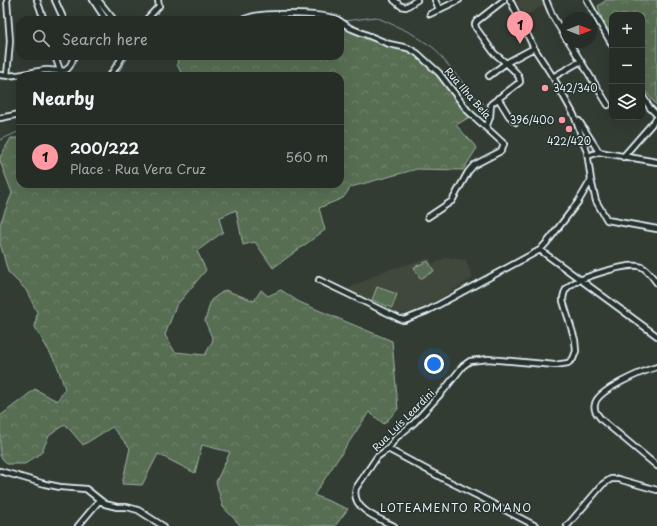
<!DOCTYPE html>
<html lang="en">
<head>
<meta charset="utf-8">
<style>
  body { margin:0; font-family:"Playpen Sans",sans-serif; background:#323932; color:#f1f3f6 }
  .controls { position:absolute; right:12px; top:12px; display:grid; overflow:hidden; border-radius:8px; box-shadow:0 4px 16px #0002 }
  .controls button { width:36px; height:36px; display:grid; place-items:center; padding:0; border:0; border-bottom:1px solid #424943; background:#262d26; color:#f1f3f6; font:20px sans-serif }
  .compass { position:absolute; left:561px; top:12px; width:36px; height:36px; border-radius:50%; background:#262d26; box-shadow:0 4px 16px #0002; rotate:90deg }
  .you { position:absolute; left:434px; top:364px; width:14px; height:14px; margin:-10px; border:3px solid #fff; border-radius:50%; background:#1a73e8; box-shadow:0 0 0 6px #1a73e833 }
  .badge { display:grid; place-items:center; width:26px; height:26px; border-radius:50%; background:#ff9aa2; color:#111; font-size:13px; font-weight:700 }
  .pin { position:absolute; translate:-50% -33px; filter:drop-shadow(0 1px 2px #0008) }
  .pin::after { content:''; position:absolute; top:21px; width:14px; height:12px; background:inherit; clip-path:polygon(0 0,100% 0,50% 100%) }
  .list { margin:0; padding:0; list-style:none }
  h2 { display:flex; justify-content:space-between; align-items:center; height:52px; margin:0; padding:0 16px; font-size:17px }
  h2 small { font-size:13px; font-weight:400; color:#a4a8a7 }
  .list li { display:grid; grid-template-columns:26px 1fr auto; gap:12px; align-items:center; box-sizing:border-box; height:64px; padding:0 16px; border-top:1px solid #424943 }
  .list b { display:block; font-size:15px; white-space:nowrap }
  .list p { margin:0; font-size:13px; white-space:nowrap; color:#a4a8a7 }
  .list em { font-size:13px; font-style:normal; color:#a4a8a7 }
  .icon { flex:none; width:22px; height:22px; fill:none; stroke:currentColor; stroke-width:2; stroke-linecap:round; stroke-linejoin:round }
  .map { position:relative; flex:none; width:657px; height:526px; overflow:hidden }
  .search { position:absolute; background:#262d26; box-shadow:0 4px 16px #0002; left:16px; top:16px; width:328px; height:44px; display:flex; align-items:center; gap:10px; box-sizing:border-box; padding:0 14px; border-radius:12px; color:#a4a8a7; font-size:15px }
  .panel { position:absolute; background:#262d26; box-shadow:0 4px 16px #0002; left:16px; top:72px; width:328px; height:116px; border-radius:12px }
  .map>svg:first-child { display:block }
  .built { fill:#40463a }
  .grass { fill:#596e52; stroke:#a0b0a5 }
  .forest { fill:url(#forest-crowns); stroke:#a0b0a5 }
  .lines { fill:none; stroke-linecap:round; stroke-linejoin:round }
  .stream { stroke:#8b9ea8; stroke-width:1 }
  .minor-casing { stroke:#e8f1f8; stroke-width:8 }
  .minor { stroke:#26332d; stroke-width:4.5 }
  .poi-dot { fill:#ff9aa2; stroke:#26332d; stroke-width:1.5 }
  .labels { text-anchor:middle; stroke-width:3; stroke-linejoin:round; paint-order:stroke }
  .poi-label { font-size:10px; fill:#e8f1f8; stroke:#26332d; text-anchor:start }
  .street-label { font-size:10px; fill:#e8f1f8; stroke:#26332d }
  .neighbourhood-label { font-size:11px; letter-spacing:1px; fill:#e8f1f8; stroke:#26332d }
</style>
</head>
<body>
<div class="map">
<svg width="657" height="526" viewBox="0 0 657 526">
  <defs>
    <pattern id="forest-crowns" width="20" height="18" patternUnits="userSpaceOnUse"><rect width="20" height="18" fill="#596e52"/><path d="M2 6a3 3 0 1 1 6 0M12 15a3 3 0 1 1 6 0" fill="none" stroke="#71836c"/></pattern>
  </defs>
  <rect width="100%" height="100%" fill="#323c33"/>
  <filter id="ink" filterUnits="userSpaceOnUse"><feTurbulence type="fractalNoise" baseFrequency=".025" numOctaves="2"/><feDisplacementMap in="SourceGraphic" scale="8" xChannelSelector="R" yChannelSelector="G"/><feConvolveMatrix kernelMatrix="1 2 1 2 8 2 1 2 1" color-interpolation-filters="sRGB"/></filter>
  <g filter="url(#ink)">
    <path class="built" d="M516 0H543L545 5 524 16Z
      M447 257 466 260 473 278 428 306 411 313 401 314 346 290 384 271 430 258 433 264Z"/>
    <path class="grass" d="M428 261 434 271 420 279 414 267Z
      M377 287 397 294 392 308 372 300Z"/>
    <path class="forest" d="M606 0H657V106L642 87V15H612V37L602 19 598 6Z
      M340 27 350 28 417 53 439 73 473 115 456 125 477 148 463 170 417 169 351 187 343 198 319 208 325 230 273 268 255 242 243 245 236 210 219 218 223 232 197 251 206 270 176 306 165 335 175 352 205 355 213 340 205 321 211 300 225 290 254 301 261 290 268 296 281 290 299 302 392 341 398 409 384 424 369 412 314 495 348 509 335 526H241L223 507 216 482 230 452 202 445 195 473 158 454 142 485 122 484 130 448 112 427 83 445 65 424 49 436 41 453 25 464H7L0 456V416L35 389 57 401 65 389 57 365 35 327 37 312 26 290 8 272 0 243V224L12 193 0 161V157L11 138H20V184H340V76H183L177 65 178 56H340Z"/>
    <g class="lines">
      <path class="stream" d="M259 20 271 17 303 20
        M344 21 376 17 411 33 434 48 474 96 484 104
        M116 76 129 56
        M484 116 485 110
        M0 140 20 131"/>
      <g class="minor-casing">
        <path id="minor" d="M7 0 10 41 7 76
          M37 0 44 20
          M55 0 64 20
          M93 0 106 20
          M98 0 114 20
          M394 0 401 6 406 7 417 0
          M435 0 439 9
          M510 0 534 48 553 77 574 115 587 152 591 180 596 201 607 220 657 229
          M546 0 553 17 567 40
          M587 0 612 45
          M430 14 459 0
          M146 20 159 6 158 0
          M240 20C245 19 250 17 255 16 268 13 329 13 338 20
          M340 21 350 28 389 44 408 48 417 53 439 73 468 111 504 144 501 151 474 165 468 172 452 201 428 217
          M569 42 608 105
          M55 56 60 70
          M0 75C16 78 31 71 47 70 52 70 62 72 66 70 71 67 72 61 74 56
          M110 76 123 56
          M489 76 506 63 494 53 476 28 475 24 477 21 504 0
          M553 77 581 61
          M642 95 650 108 657 115
          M498 98 509 116 516 122
          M0 118 20 114
          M579 121 599 152
          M486 128 490 117 491 104 520 82C520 74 512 69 506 63L534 48
          M599 152 657 162
          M588 156 599 152
          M623 157 657 118
          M540 250 657 336
          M319 280 400 319 404 320 427 311 540 250 549 240 578 202 591 180
          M657 367C643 371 597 390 595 404 593 411 598 415 602 420L657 466
          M388 449 444 479 478 496 536 526
          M0 471 45 484 60 487 86 489 105 504 117 507H127L138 510 163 526
          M78 526 99 501
          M394 526C380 519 350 509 356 488L377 457 388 449 396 438 414 423 444 390 463 366 470 361 488 359 555 365 568 363 573 359 576 351 575 340 563 301C563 295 564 291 568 287 578 278 631 261 642 267 648 270 653 278 657 283
          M567 526 603 484 611 479H618L657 490"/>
      </g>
      <use href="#minor" class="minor"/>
    </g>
  </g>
  <g class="poi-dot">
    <circle cx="545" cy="88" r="4"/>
    <circle cx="562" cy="120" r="4"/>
    <circle cx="569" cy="129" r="4"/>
  </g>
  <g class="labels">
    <g class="poi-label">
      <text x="553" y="92">342/340</text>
      <text x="554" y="124" text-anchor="end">396/400</text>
      <text x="569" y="145" text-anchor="middle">422/420</text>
    </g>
    <g class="street-label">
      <text transform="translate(468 93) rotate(49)" y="4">Rua Ilha Bela</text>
      <text transform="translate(403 420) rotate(-45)" y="4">Rua Luís Leardini</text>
    </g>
    <g class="neighbourhood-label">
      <text x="456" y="512">LOTEAMENTO ROMANO</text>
    </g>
  </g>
</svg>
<div class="controls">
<button>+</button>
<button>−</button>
<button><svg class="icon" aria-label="layers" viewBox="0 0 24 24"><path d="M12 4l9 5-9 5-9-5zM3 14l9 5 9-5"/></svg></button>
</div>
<svg class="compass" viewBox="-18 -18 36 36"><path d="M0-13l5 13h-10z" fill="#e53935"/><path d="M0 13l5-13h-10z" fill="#a4a8a7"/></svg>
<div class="you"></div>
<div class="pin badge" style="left:520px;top:44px">1</div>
<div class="search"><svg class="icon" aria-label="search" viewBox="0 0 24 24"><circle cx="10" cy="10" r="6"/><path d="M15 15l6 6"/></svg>Search here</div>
<section class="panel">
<h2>Nearby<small></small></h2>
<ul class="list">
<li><span class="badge">1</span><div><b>200/222</b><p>Place · Rua Vera Cruz</p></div><em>560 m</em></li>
</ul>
</section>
</div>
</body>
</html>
